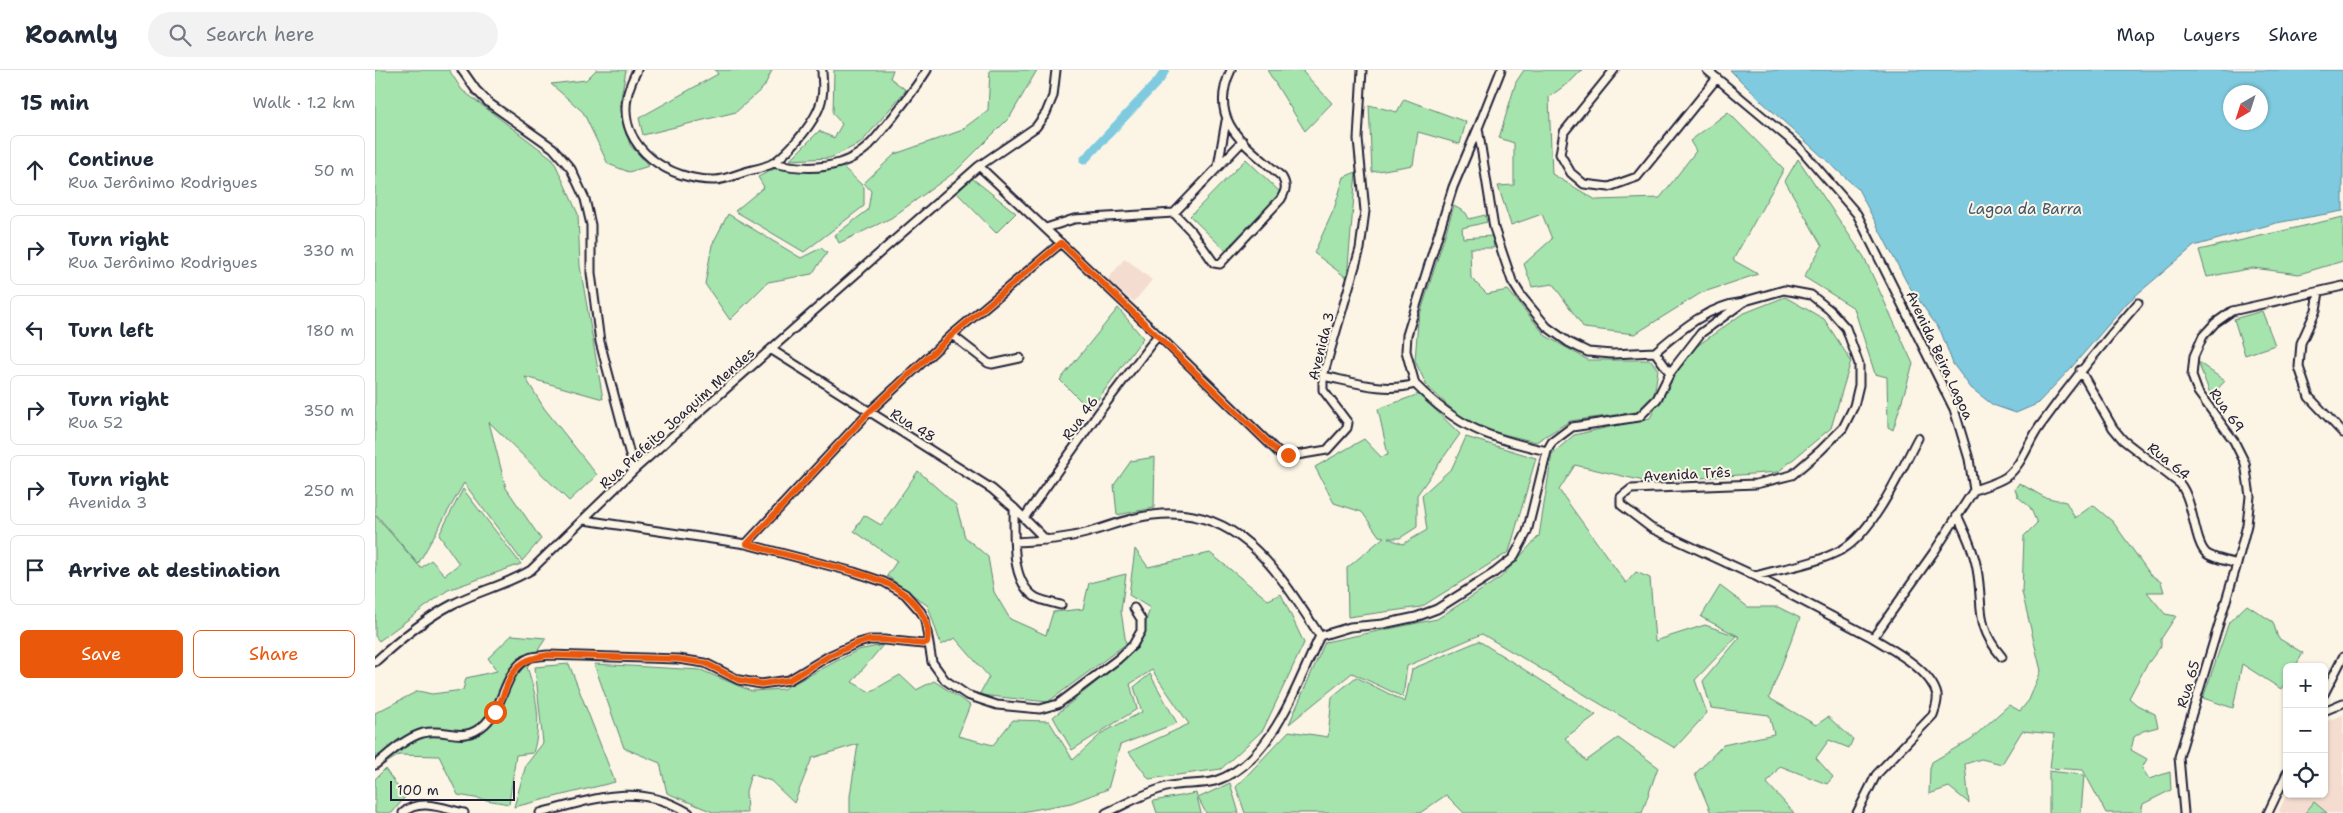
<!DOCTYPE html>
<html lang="en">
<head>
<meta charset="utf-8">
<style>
  body { margin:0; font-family:"Shantell Sans",sans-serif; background:#f2f2f3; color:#1f2937 }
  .controls { position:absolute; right:15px; bottom:15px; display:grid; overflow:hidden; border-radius:8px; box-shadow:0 1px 4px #0004 }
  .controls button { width:45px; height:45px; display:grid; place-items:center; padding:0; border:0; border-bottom:1px solid #e0e1e3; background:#fff; color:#1f2937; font:25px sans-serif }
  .compass { position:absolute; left:1848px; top:15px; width:45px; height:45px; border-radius:50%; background:#fff; box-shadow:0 1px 4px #0004; rotate:219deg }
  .scale { position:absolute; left:15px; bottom:12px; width:125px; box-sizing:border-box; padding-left:5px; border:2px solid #22223b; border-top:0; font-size:14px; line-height:18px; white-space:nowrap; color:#22223b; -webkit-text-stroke:4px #fcf5e5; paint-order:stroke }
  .stop { position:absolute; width:15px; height:15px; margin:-11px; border:4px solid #ea580c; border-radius:50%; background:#fff }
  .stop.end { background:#ea580c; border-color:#fff; box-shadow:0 1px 5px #0008 }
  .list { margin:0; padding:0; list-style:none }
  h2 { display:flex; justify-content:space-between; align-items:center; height:65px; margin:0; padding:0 20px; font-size:21px }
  h2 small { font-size:16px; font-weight:400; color:#747a83 }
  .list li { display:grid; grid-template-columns:32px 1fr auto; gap:15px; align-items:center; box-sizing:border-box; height:70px; margin:0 10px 10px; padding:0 10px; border:1px solid #e0e1e3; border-radius:8px }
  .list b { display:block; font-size:19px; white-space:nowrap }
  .list p { margin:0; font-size:16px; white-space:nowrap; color:#747a83 }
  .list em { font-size:16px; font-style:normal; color:#747a83 }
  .actions { display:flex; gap:10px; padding:15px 20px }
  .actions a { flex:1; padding:11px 0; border:1px solid #ea580c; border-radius:8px; text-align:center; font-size:18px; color:#ea580c }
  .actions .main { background:#ea580c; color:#fff }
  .icon { flex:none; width:28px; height:28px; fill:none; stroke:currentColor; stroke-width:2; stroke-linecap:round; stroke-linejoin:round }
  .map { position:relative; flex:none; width:1968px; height:743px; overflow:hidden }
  header { display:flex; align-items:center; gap:30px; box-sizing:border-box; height:70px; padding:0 25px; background:#fff; border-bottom:1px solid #e0e1e3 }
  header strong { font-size:24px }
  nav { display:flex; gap:28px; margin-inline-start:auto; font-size:18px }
  .search { width:350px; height:45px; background:#f2f2f3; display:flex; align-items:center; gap:12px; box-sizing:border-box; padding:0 18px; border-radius:28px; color:#747a83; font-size:19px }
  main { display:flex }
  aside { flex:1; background:#fff }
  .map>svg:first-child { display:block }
  .built { fill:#f4ddd0 }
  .green { fill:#a5e4ad; stroke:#648374 }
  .water { fill:#7fcadf; stroke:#5a879d; fill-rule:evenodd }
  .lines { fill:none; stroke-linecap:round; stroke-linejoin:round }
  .canal { stroke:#7fcadf; stroke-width:9 }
  .minor-casing { stroke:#22223b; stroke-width:11 }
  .minor { stroke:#fcf5e5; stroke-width:7 }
  .route { stroke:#ea580c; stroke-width:6 }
  .labels { text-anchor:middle; stroke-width:4; stroke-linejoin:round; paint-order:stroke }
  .street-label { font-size:14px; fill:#22223b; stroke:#fcf5e5 }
  .water-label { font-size:15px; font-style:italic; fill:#3e546c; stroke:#fcf5e5 }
</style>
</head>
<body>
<header>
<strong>Roamly</strong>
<div class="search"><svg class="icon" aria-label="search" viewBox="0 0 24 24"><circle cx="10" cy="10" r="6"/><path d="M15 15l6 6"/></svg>Search here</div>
<nav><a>Map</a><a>Layers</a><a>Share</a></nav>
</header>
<main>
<aside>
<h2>15 min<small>Walk · 1.2 km</small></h2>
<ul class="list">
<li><svg class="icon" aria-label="ahead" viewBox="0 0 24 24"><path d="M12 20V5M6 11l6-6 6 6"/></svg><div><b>Continue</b><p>Rua Jerônimo Rodrigues</p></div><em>50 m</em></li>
<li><svg class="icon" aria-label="right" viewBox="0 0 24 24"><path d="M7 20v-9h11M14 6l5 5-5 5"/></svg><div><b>Turn right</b><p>Rua Jerônimo Rodrigues</p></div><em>330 m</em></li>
<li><svg class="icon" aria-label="left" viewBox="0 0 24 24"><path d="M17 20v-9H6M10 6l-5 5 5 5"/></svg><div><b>Turn left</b></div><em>180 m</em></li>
<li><svg class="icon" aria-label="right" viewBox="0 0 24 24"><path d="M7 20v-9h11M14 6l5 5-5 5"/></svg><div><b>Turn right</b><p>Rua 52</p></div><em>350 m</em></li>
<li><svg class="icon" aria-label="right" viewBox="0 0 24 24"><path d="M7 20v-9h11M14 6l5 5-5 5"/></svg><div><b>Turn right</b><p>Avenida 3</p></div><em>250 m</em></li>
<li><svg class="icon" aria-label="arrive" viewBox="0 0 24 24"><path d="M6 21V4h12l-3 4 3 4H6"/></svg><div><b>Arrive at destination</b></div></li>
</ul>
<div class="actions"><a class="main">Save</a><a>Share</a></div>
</aside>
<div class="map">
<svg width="1968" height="743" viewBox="0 0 1968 743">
  <rect width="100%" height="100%" fill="#fcf5e5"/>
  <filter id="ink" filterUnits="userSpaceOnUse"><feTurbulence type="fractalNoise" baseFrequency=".02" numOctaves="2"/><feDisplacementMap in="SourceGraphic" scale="10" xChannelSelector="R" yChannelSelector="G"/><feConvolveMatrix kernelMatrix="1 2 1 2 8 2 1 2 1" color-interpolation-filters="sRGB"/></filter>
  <g filter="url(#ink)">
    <path class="built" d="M750 188 777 210 759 232 732 210Z
      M1968 645V743H1906L1904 741 1912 723 1949 724V652Z"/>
    <path class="green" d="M0 0H74L87 20 178 89 203 144 205 196 228 329 150 307 169 338 222 405 194 431 114 352 131 418 166 469 147 491 89 413 43 494 0 443Z
      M221 0H251L245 33 255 75 274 96 254 102 233 94 208 42 176 14 211 10Z
      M340 0H397L389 17 361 42 268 65 264 48 343 4Z
      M459 0H518L515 8 531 20 486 73 455 88 415 90 444 61 459 68 467 54 458 44Z
      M615 0H662L635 47 580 102 516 148 464 173 460 165 493 140 496 121 489 113 520 84 585 61 613 40Z
      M892 0H929L928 2 957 33 930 61Z
      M1149 0H1207L1196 11 1174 27 1177 104 1221 130 1285 128 1321 81 1315 71 1353 42 1409 99 1358 190 1383 204 1326 223 1260 264 1209 258 1178 214 1157 217 1149 194 1177 169 1167 144 1136 155 1123 116 1139 115V73L1124 68 1141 12Z
      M1029 29 1091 52 1085 74 1043 62 1038 95 997 102 994 35 1022 42Z
      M871 89 906 123 850 180 815 146Z
      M1423 89 1489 187 1538 294 1518 360 1513 357 1512 307 1500 304 1479 238 1429 207 1447 176 1410 111Z
      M468 97 489 117V136L429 182 360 141 389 117 383 107 399 99Z
      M981 102 972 208 939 183 959 139 969 107Z
      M597 108 641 143 621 163 582 123Z
      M1079 136 1091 143 1094 149 1110 145 1112 152 1087 158 1088 168 1117 166 1119 178H1095L1096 208 1112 224 1133 220 1171 266 1213 290H1276L1283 300 1279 326 1262 342 1195 351 1161 372 1107 359 1082 344 1052 316 1040 291 1043 251Z
      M353 144 426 188 446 178 452 183 437 204 393 212 355 250 330 214 337 175Z
      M1968 147V191L1924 204 1878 198 1832 207 1824 180Z
      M1410 227 1449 249 1476 291 1456 358 1403 402 1273 412 1200 395 1184 420 1251 513 1261 502 1275 508 1280 571 1330 555 1362 566 1320 610 1332 643 1300 678 1107 564 1032 596 1028 627 977 603 914 654 950 572 1062 549 1125 508 1164 466 1177 384 1199 365 1275 348 1308 286 1367 244Z
      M743 238 768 268 715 340 685 310Z
      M1887 241 1900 275 1870 285 1859 249Z
      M1823 292 1850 311 1836 326Z
      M1044 324 1085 364 1042 425V457L1025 468H1013L1028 474 1052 460 1047 425 1077 398 1091 367 1161 388 1134 482 1046 537 973 547 972 498 1009 467 1004 466 987 442 959 433 940 397 989 369 1006 387 1013 385 1003 339Z
      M780 387 779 438 742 445 739 415 756 391Z
      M543 401 581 435 590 467 613 487 619 522 635 549 671 565 678 542 708 539 714 513 751 504 746 541 751 574 673 632 604 625 614 607 580 568 566 575 553 536 512 506 522 491 479 461 489 445 506 455Z
      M1644 413 1669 427 1691 432 1700 448 1718 435 1738 452 1775 504 1786 512 1789 522H1772L1790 544 1801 546 1786 569V576L1771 596 1754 628 1762 635 1780 644 1783 657 1768 661 1759 667 1756 680 1772 689 1767 698 1774 709 1795 702 1796 720 1768 734 1766 743H1731L1708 700 1675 698 1679 664 1647 661 1627 694 1606 689 1590 694 1594 733 1574 717 1554 724 1555 698 1557 692 1596 669 1634 635 1645 641 1654 630 1666 601 1647 522 1649 466 1662 453 1655 437 1643 427 1640 419Z
      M88 419 146 494 73 520 4 571 0 566V445L46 498 56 490 70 505 84 494 64 465Z
      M760 479 773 497 835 483 893 530 906 524 929 573 888 660 846 699 774 709 754 682 814 654 777 600 755 614 762 639 697 680 678 647 763 578 775 538 754 525Z
      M1345 516 1373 537H1403L1425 548 1394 628 1441 655 1453 647 1478 669 1474 678 1454 670 1441 688 1458 707 1452 714 1405 696 1392 713 1419 743H1336L1320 704 1348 675 1399 664 1394 645 1336 638 1328 611 1365 567 1326 547Z
      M1872 535 1898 552 1903 568 1928 583 1920 597H1912V610L1906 619 1867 594 1858 638 1828 628 1854 552Z
      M137 565 171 568 152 597C162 626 167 654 158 683L141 685 134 734 83 725 64 686 24 685 0 700V643L43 621 57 624 88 620 91 608 122 601 113 588Z
      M1104 571 1221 645 1190 668 1211 691 1243 668 1283 697 1267 743H1089L1071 725 1045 743H870L861 717 914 661 953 667 957 627 981 607 1030 632 1037 599Z
      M508 575 477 612 495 622 525 605 541 620 559 611 595 635 583 666 618 675 638 650 674 651 698 690 727 663 767 642 759 617 775 604 802 653 745 675 733 719 696 733 641 743H475V726L483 674 437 688 419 733 396 711 376 704 371 721 372 743H340L292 723 285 693 249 678 219 594 326 600 376 621 408 619 483 580Z
      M194 594 240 712 139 737 151 695 168 673 160 597Z
      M10 699 30 727 17 743H0V709Z
      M1674 701 1709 705 1706 743H1674Z
      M855 713 864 743H831L823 728Z
      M821 723 826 743H782L778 731Z
      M1939 732 1952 743H1930Z"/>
    <path class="water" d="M1355 0H1968V141L1901 153 1819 176 1753 232 1696 298 1662 334 1641 343 1618 335 1596 318 1578 294 1566 262 1532 213 1483 119 1385 30ZM1856 22H1886V52H1856Z"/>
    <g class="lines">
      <path class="canal" d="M709 90 785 9 790 0"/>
      <g class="minor-casing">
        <path id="minor" d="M87 0 101 20 114 33 178 78 196 99 210 129 216 155V203L225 272 259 400
          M262 0C258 9 253 18 252 28 243 79 296 111 340 110 350 110 363 104 373 101 381 99 392 97 398 93 408 87 418 75 426 66 435 55 445 41 447 27 449 18 447 9 447 0
          M1126 0 1103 58 1119 158 1137 211 1147 227 1172 257 1193 272 1213 282 1237 284 1280 282 1295 303
          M1239 0 1189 62 1185 84 1196 103 1209 114 1234 117 1262 107 1342 8
          M1332 0 1424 77 1482 144 1579 339 1594 389 1599 420 1561 479 1498 568C1518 580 1556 600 1562 625 1563 632 1560 639 1558 645L1501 705 1482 743
          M398 93C429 100 464 101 490 79 501 70 509 57 518 47 530 31 542 16 552 0
          M604 96 783 265 904 383 922 385 952 380 972 358 973 353 948 320V306L985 179 990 141 983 69 987 0
          M843 96 851 51
          M799 143 868 71
          M671 158 699 149 799 143 817 162 839 193 845 194 906 129C911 120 912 116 907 107 872 75 831 53 856 0
          M1944 222 1941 240 1926 273 1924 297 1934 327 1968 363
          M577 265 613 293 617 294 645 288
          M397 280 617 419 639 438 671 470
          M1280 282C1307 259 1333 236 1369 232
          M1705 300 1738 358 1748 370 1805 414C1819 431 1819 474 1832 484 1840 489 1853 491 1862 494
          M948 306C978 312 1010 323 1040 314L1031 281 1032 265 1078 117 1103 58
          M1040 314C1083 358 1114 368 1172 381
          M1599 420C1610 416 1622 413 1631 407 1648 394 1653 372 1665 356 1696 313 1728 273 1763 233
          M639 438C640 464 634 510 660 527 667 531 678 533 686 535
          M1582 445C1590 462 1599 481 1602 499 1609 537 1599 554 1627 587
          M649 448 725 341 783 265
          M209 450 371 474 479 502 509 512 530 524 546 542 550 550 557 592 570 610 592 625 622 635 665 639 683 634 743 589 758 575 766 561V549L759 538
          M640 472C664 471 688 469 711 463 733 457 755 447 778 445 864 434 904 503 945 566
          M371 474 493 343 577 265 686 173
          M1380 506C1409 498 1441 494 1468 479 1499 461 1526 400 1543 368
          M0 592C24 570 49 549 78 534 103 521 131 515 156 500L259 400 517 172 604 96 661 57 671 43 678 26 681 0
          M1949 624 1968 587
          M1949 641 1968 633
          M0 695C14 684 30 668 48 663 73 657 87 675 110 654 130 635 129 599 154 588 159 586 167 586 173 585L303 589 330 593 364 610 386 614 414 610 454 586 480 574 494 570H509L548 574 552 572
          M28 743C44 727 70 739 89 743
          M165 743C220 729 262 711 314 743
          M731 743C751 734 773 721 795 716 809 713 826 715 840 711 897 693 921 615 945 566L975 557 1008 554 1041 547 1062 539 1119 503 1138 488 1152 462 1172 381 1177 372 1197 357 1264 347 1282 329 1295 303 1326 263 1370 231 1409 220 1436 225 1456 241 1471 258 1484 294V315L1479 336 1468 358 1445 381 1417 405 1381 414 1256 419 1246 427V435L1276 458 1380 506 1498 568
          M1809 743 1804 687 1862 494 1872 455 1875 426 1870 393 1859 371 1823 322 1817 306 1819 286 1828 266 1840 253 1857 241 1968 216
          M1893 743 1912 703"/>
      </g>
      <use href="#minor" class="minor"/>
    </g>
  </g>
  <g class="lines" filter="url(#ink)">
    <path class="route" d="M120 642C138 612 129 591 173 585L303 589 330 593 364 610 386 614 414 610 454 586 480 574 494 570H509L548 574 552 572C557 551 540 530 522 519 503 507 478 502 457 496 429 489 400 482 372 474L493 343 577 265 686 173 904 383 913 385"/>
  </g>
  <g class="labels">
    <g class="street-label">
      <text transform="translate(946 276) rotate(-76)" y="5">Avenida 3</text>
      <text transform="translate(1565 285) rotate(65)" y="5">Avenida Beira Lagoa</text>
      <text transform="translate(1852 340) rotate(55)" y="5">Rua 69</text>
      <text transform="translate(302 348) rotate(-42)" y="5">Rua Prefeito Joaquim Mendes</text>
      <text transform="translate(705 348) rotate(-54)" y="5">Rua 46</text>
      <text transform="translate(538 355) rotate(32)" y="5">Rua 48</text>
      <text transform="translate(1794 391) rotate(39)" y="5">Rua 64</text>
      <text transform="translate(1312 404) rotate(-3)" y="5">Avenida Três</text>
      <text transform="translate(1813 614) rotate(-73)" y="5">Rua 65</text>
    </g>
    <g class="water-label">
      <text x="1650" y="144">Lagoa da Barra</text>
    </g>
  </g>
</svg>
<div class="controls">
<button>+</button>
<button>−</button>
<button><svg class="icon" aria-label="locate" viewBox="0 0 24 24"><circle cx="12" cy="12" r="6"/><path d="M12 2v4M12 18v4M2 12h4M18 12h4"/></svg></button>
</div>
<svg class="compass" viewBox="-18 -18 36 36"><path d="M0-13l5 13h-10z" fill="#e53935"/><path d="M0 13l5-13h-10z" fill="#747a83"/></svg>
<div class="scale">100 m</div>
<div class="stop" style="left:120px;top:642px"></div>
<div class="stop end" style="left:913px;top:385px"></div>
</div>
</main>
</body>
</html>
